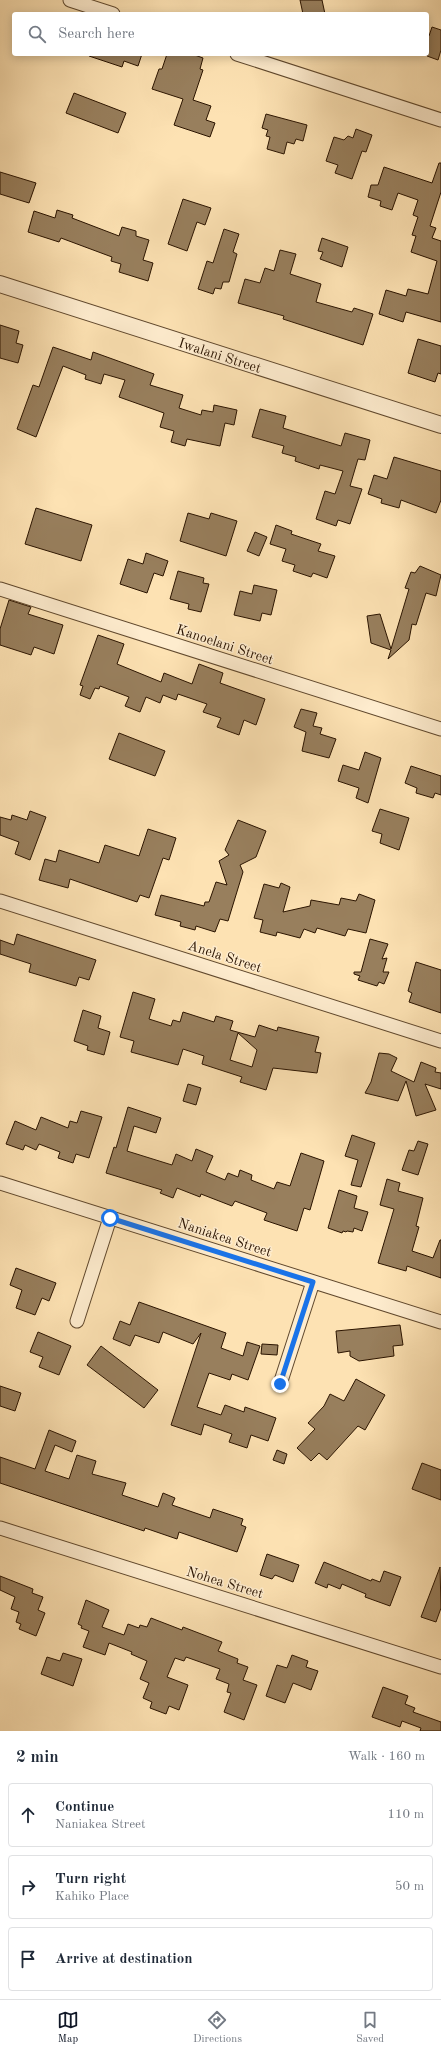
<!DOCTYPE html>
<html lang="en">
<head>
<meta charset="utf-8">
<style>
  body { margin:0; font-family:"Old Standard TT",serif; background:#f2f2f3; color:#1f2937 }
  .stop { position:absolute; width:12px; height:12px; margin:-9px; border:3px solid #1a73e8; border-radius:50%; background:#fff }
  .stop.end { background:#1a73e8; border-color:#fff; box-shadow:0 1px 4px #0008 }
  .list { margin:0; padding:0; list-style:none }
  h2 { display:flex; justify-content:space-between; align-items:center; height:52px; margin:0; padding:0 16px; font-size:17px }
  h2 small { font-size:13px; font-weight:400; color:#747a83 }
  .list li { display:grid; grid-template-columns:26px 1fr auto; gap:12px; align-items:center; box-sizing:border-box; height:64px; margin:0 8px 8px; padding:0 8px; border:1px solid #e0e1e3; border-radius:4px }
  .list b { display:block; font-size:15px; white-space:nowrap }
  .list p { margin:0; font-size:13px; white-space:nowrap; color:#747a83 }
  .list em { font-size:13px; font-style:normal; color:#747a83 }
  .icon { flex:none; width:22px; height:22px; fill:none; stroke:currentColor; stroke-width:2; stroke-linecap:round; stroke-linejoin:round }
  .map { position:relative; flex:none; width:441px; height:1731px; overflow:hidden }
  .search { position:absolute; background:#fff; box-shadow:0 2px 10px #0003; left:12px; right:12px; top:12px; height:44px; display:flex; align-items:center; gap:10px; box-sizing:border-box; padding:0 14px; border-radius:4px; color:#747a83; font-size:15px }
  .sheet { height:268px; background:#fff }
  nav { display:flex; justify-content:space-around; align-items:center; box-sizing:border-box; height:56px; border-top:1px solid #e0e1e3; background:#fff; font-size:11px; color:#747a83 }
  nav a { display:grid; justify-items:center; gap:2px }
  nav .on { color:#111827 }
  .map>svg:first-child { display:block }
  .building { fill:#987f5d; stroke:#2b1400; fill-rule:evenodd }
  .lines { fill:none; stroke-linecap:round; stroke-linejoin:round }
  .minor-casing { stroke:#60482d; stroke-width:15 }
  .tertiary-casing { stroke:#60482d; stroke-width:18 }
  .minor { stroke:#feecce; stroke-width:13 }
  .tertiary { stroke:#feecce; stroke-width:16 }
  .route { stroke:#1a73e8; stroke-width:5 }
  .labels { text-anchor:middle; stroke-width:3; stroke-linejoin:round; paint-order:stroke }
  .street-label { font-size:14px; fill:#2b1400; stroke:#feecce }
</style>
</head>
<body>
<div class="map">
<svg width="441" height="1731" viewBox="0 0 441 1731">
  <rect width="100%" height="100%" fill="#fde2b3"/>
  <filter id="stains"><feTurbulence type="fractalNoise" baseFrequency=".005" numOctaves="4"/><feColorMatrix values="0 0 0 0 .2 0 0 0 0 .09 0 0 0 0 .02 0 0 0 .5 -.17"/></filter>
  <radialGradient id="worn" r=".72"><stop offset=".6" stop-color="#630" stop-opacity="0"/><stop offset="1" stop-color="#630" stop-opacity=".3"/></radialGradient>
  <path class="building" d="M300 0H322L325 14H303Z
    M432 27 441 30V50L438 60 427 56V36H429Z
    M90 54H142L138 66 124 61 122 67 89 56Z
    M167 54H192L203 58 200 69 203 70 193 100 211 106 206 120 215 123 210 137 174 125 183 99 152 89 159 69H162Z
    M74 93 126 113 118 133 66 113Z
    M266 114 307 125 303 141 296 139 294 144 287 142 284 154 267 149 270 137 266 136 268 130 262 128Z
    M356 129 372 135 366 152 362 151 352 179 335 173 338 165 326 161 334 137 344 140 348 136 353 138Z
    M439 163H441V192L430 226 436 228 432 238 441 241V322L406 312 403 322 379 314 386 290 406 296 408 289 428 294 437 261 411 252 416 236 412 235 418 217 413 215 418 200 398 193 392 210 380 206 381 201 368 197 371 185H378L384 167 432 183Z
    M0 172 36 183 29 203 0 194Z
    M183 199 211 208 205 225 197 222 187 251 168 244Z
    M57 210 73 215 72 218 119 236 122 227 136 231V236L149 240 143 260 153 263 148 281 119 272 121 264 111 261 112 257 61 238 59 242 28 232 34 211 55 218Z
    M224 229 239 234 233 252 237 254 229 282H223L221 289 215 288 213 294 198 289 207 261 213 263Z
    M322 238 348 247 342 267 320 259 323 252 318 251Z
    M280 250 296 254 290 274 321 284 316 302 352 312 354 308 373 314 363 345 283 319 284 316 238 303 245 279 260 283 265 268 274 271Z
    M0 325 19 331 16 343 23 345 18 363 0 358Z
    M418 339 441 346V374L438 373 435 382 408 373Z
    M53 347 91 360 93 352 154 374 150 385 183 395 179 408 201 415 202 410 213 412 214 405 237 410 234 425 225 423 220 446 187 439 185 446 171 442 174 431 160 427 164 413 119 397 125 380 104 374 101 384 85 379 86 375 63 366 36 437 17 429 33 385 39 387Z
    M260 409 286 416 283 428 341 446 345 433 370 440 365 460 358 459 350 486 362 489 350 524 338 520 336 526 316 519 325 491 335 494 343 471 320 465 319 469 295 461 296 457 282 453 284 446 252 437Z
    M394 457 441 471V500L436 513 401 500 399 508 381 503 382 499 368 494 374 475 387 479Z
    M36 508 92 525 81 561 25 544Z
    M188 513 209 519 211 513 237 521 226 556 180 541Z
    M276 525 292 531 291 534 321 544 318 551 335 556 327 578 313 573 311 577 293 571 295 565 282 561 286 549 270 544Z
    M255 532 267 537 259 556 247 551Z
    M146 553 168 561 163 576 154 573 147 593 120 584 128 559 143 564Z
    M420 566 441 575 436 596 426 593 416 625 412 624 409 640 388 659 391 650 371 643 367 616 380 614 391 649 409 589 405 588 411 572 415 573Z
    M178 571 204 578 203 583 209 584 201 612 188 609 189 604 170 599Z
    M254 585 277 590 271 615 262 613 260 621 234 615 240 591 252 594Z
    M9 600 31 607 28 614 63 625 54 654 34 647 31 655 0 645V629Z
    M98 635 124 644 117 664 161 682 164 673 192 684 199 664 223 673 220 683 265 699 256 725 244 720 239 735 217 727 221 718 203 712 207 704 178 694 176 700 163 695 160 703 146 697 140 712 125 706 129 697 100 686 99 689 95 688 90 699 80 695 83 686 80 685Z
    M301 709 317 713 313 726 322 728 320 734 336 739 329 758 302 751 306 732 294 727Z
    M119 733 165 751 155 776 109 759Z
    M365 752 381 758 368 803 356 798 359 788 338 781 343 765 359 770Z
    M411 766 441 776V795L435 793 433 798 416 793 417 788 405 783Z
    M380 809 409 818 399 850 380 843 382 834 372 831Z
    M30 811 46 817 30 860 15 854 19 842 0 835V817L11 820 12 815 27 820Z
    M238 820 266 831 256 857 240 865 243 872 228 921 220 919 215 932 196 926 195 930 180 926 181 922 155 915 161 895 204 906 205 902H209L216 882 227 885 219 861 229 855 225 850Z
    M148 829 176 838 169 860 163 858 149 898 140 895 137 902 70 879 68 888 39 880 45 859 56 862 59 850 99 863 105 845 139 856Z
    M281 883 290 887 283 912 310 906 311 900 339 905 341 898 356 901 359 894 375 900 366 933 348 929 345 936 317 928 315 933 304 929 300 938 277 932 276 936 260 932 263 920 254 918 264 884 279 888Z
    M17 934 96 960 89 980 79 977 76 986 29 972 31 964 0 954V940L14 945Z
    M370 939 388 944 382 959 387 958 383 972H389L384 984 379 982 377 986 358 980 360 976 354 974V972H361Z
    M416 962 441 970V1013L409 1002 412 993 408 991Z
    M133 992 155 999 149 1019 171 1026 173 1020 180 1022 183 1012 214 1022 216 1016 233 1021 230 1030 255 1037 259 1025 277 1031 278 1027 319 1037 315 1052 321 1053 317 1073 273 1068 266 1090 240 1082 242 1077 202 1064 204 1056 183 1049 178 1065 131 1052 134 1041 120 1037ZM238 1033 257 1050 252 1067 230 1060Z
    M83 1010 101 1016 98 1028 110 1032 104 1055 87 1050 88 1046 74 1041Z
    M379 1053 389 1054 397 1058 391 1071 414 1082 421 1062 436 1068 435 1072 441 1073V1089L425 1084 436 1110 416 1116 406 1081 398 1101 365 1093 371 1082Z
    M188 1084 201 1088 196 1105 183 1101Z
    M128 1107 161 1118 156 1133 134 1126 127 1151 172 1165 176 1154 192 1161 196 1149 213 1156 206 1172 225 1180 228 1173 238 1177 240 1170 252 1175 251 1180 274 1189 277 1182 290 1186 301 1153 324 1161 310 1210 304 1208 297 1231 264 1220 267 1213 235 1201 232 1206 201 1194 200 1197 177 1188 173 1198 160 1193 162 1190 106 1173 114 1147 116 1148Z
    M81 1111 102 1117 89 1158 76 1154 73 1163 58 1158 60 1152 39 1144 36 1150 25 1145 23 1150 6 1144 15 1121 36 1130 41 1117 68 1128 70 1121 77 1123Z
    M352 1135 375 1143 361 1187 351 1185 358 1160 345 1156Z
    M418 1141 428 1144 418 1175 402 1170 409 1150 414 1151Z
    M387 1179 400 1183 398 1191 423 1198 416 1226 419 1227 412 1251 433 1258 440 1240H441V1278L407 1266 406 1271 378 1263 394 1209 380 1205Z
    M339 1190 357 1196 354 1208 368 1212 362 1231 354 1228 353 1232 347 1231 346 1232 343 1231 342 1233 328 1228Z
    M16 1268 56 1283 49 1301 42 1298 35 1315 16 1308 22 1290 10 1285Z
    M139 1302 226 1333 221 1348 243 1356 247 1342 260 1346 248 1380 232 1374 230 1380 209 1373 197 1407 221 1415 225 1405 244 1412 245 1407 276 1418 268 1441 251 1435 247 1448 229 1442 232 1434 204 1424 201 1435 171 1425 201 1333 193 1344 163 1332 159 1343 135 1335 130 1346 113 1339 120 1321 130 1325Z
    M400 1325 403 1345 393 1346 394 1356 359 1361 350 1356V1351L338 1353 336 1331Z
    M38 1332 71 1346 59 1375 39 1367 43 1357 30 1352Z
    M262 1344 278 1345 277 1355 261 1354Z
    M101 1346 158 1390 144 1408 87 1365Z
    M356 1379 385 1395 365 1430 358 1426 327 1460 319 1453 311 1461 297 1448 315 1429 308 1423 324 1406 330 1394 344 1401Z
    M0 1386 21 1393 15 1411 0 1406Z
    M49 1430 76 1441 72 1452 55 1445 45 1471 69 1479 77 1455 96 1461 92 1474 126 1483 122 1495 158 1507 163 1493 175 1498 172 1505 210 1518 213 1509 243 1519 241 1525 246 1527 237 1552 179 1532 177 1539 145 1528 144 1531 0 1483V1457L35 1469Z
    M277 1450 287 1454 284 1464 273 1460Z
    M422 1463 441 1470V1500L412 1489Z
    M267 1554 299 1565 293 1582 275 1575 272 1579 260 1575Z
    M324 1562 371 1581 372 1579 380 1582 384 1571 401 1577 390 1606 365 1597 366 1594 342 1584 340 1589 328 1584 327 1588 315 1583Z
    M440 1567 441 1608 436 1622 421 1617Z
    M0 1576 33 1589 32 1593 43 1597 38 1610 45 1613 36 1636 19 1629 21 1624 16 1622 19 1612 11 1609 15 1597 0 1590Z
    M86 1600 109 1610 102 1627 124 1635 128 1624 139 1628 140 1625 147 1627 151 1618 182 1630 183 1627 222 1642 218 1651 238 1659 237 1663 248 1667 243 1680 257 1685 244 1720 224 1712 231 1693 227 1692 229 1684 216 1679 220 1669 186 1657 184 1661 175 1658 167 1677 188 1685 179 1710 169 1706 166 1714 150 1708 152 1702 143 1698 149 1683 140 1679 147 1661 131 1654 132 1652 109 1643 105 1655 83 1647 89 1631 81 1628 82 1626 78 1624Z
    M63 1653 82 1659 73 1686 41 1674 47 1657 60 1661Z
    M292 1655 308 1661 306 1667 318 1671 311 1690 293 1683 285 1703 266 1696 277 1665 287 1668Z
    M383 1687 408 1696 405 1704 415 1708 413 1712 441 1722V1731H420L421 1728 402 1721 400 1727 372 1717Z"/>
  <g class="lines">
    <g class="minor-casing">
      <path id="minor" d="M70 0 113 14
        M237 54 441 120
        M0 589 441 729
        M0 901 441 1041
        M0 1183 441 1322
        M77 1321 110 1218
        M280 1384 313 1282
        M0 1528 441 1667"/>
    </g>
    <g class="tertiary-casing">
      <path id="tertiary" d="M0 284 441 425"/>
    </g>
    <use href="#minor" class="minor"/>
    <use href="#tertiary" class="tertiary"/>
  </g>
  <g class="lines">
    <path class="route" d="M110 1218 313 1282 280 1384"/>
  </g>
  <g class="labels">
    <g class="street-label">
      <text transform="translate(220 355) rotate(18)" y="5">Iwalani Street</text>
      <text transform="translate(225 644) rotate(18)" y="5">Kanoelani Street</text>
      <text transform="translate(225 956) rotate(18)" y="5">Anela Street</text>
      <text transform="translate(225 1237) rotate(18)" y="5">Naniakea Street</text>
      <text transform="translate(225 1582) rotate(17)" y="5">Nohea Street</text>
    </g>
  </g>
  <rect width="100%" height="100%" filter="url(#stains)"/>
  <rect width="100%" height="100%" fill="url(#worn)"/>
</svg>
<div class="stop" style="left:110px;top:1218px"></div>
<div class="stop end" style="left:280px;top:1384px"></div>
<div class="search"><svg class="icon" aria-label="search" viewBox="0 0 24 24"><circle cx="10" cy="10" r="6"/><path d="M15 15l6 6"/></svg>Search here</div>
</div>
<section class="sheet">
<h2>2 min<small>Walk · 160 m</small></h2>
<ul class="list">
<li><svg class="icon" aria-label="ahead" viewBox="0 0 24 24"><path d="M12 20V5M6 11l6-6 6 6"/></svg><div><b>Continue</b><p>Naniakea Street</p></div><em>110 m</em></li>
<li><svg class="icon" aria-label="right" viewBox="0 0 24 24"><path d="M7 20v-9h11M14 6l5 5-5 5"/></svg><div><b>Turn right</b><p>Kahiko Place</p></div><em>50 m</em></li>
<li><svg class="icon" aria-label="arrive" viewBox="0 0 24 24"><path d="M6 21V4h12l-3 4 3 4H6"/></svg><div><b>Arrive at destination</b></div></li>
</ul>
</section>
<nav>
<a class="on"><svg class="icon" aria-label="map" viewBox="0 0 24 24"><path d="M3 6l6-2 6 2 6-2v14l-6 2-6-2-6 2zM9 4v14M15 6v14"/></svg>Map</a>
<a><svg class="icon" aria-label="directions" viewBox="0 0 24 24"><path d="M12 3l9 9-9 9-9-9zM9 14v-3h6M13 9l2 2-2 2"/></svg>Directions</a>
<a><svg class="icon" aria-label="saved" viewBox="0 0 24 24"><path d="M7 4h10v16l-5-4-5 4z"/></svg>Saved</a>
</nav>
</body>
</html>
